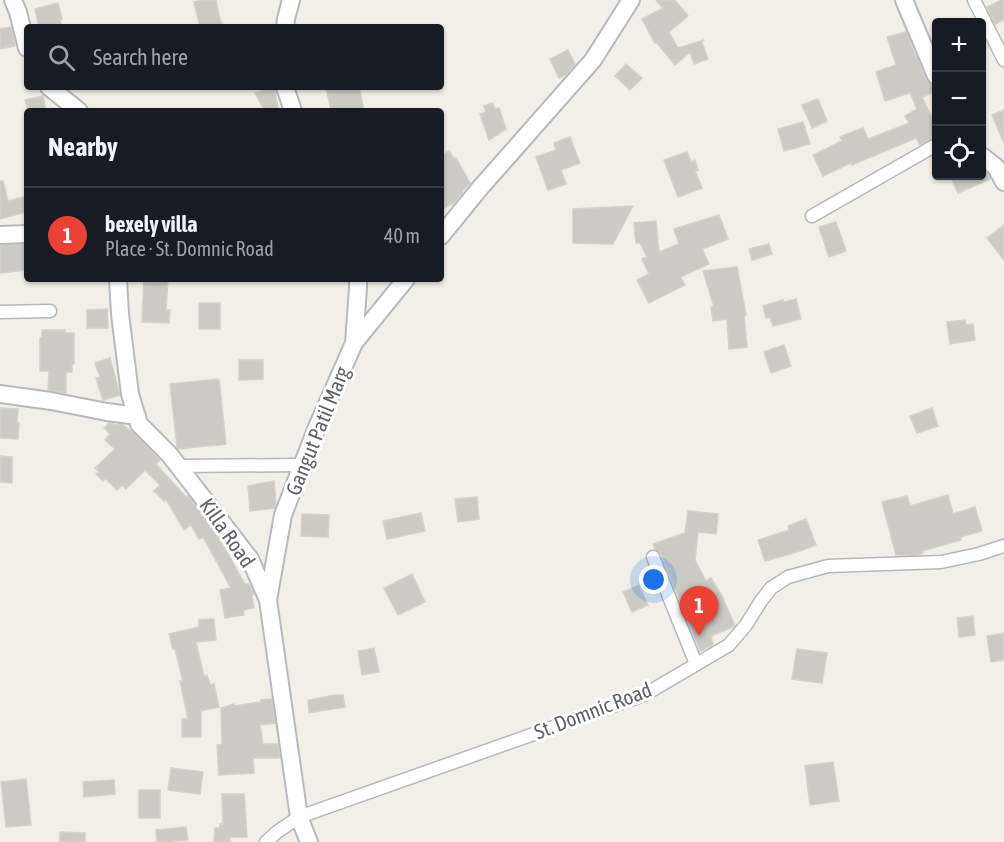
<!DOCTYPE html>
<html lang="en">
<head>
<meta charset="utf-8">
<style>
  body { margin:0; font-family:"Asap Condensed",sans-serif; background:#20242c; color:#f1f3f6 }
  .controls { position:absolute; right:18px; top:18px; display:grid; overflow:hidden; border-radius:6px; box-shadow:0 2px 4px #0004 }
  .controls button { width:54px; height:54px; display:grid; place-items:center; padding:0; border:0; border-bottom:2px solid #363941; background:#171b24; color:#f1f3f6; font:30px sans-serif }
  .you { position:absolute; left:654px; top:580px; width:21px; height:21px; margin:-15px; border:4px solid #fff; border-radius:50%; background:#1a73e8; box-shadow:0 0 0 9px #1a73e833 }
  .badge { display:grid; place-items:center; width:39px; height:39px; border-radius:50%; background:#ea4335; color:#fff; font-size:20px; font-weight:700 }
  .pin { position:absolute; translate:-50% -50px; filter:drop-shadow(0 2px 3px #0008) }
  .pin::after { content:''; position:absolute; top:32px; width:21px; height:18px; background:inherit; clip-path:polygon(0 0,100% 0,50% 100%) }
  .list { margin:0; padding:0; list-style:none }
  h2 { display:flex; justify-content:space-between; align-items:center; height:78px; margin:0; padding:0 24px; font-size:26px }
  h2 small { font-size:20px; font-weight:400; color:#9ea1a6 }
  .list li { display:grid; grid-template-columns:39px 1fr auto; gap:18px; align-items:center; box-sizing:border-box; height:96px; padding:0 24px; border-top:2px solid #363941 }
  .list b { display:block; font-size:22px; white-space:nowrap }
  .list p { margin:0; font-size:20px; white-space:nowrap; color:#9ea1a6 }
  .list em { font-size:20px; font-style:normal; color:#9ea1a6 }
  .icon { flex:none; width:33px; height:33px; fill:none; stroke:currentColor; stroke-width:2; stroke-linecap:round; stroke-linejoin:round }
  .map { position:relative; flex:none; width:1004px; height:842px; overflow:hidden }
  .search { position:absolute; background:#171b24; box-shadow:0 2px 4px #0004; left:24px; top:24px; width:420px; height:66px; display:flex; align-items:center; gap:15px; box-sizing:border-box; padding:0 21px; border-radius:6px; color:#9ea1a6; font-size:22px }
  .panel { position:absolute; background:#171b24; box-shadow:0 2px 4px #0004; left:24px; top:108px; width:420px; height:174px; border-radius:6px }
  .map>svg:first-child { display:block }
  .building { fill:#cccac5; stroke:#d6d1c6; stroke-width:1.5 }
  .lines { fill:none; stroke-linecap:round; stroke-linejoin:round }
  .street-casing { stroke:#b5b8bc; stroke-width:15 }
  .secondary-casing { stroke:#b6babf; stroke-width:20 }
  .street { stroke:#fff; stroke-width:12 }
  .secondary { stroke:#fff; stroke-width:16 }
  .labels { text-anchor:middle; stroke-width:6; stroke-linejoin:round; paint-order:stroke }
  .street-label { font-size:21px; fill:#5f6368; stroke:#fff }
</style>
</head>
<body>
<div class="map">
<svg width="1004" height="842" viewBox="0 0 1004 842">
  <rect width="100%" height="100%" fill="#f1efe8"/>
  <path class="building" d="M203 0H216L220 20 224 27H200L194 2Z
    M656 0H675L688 16 669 32 678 48 704 40 702 42 708 59 694 64 690 52 675 65 656 42 655 43 642 19 663 8Z
    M1002 0H1004V20L995 24 987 7Z
    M58 3 62 19 60 20 62 27H39L35 9Z
    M11 27 15 46 0 49V29Z
    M906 32 916 58 917 57 926 80 930 85 936 86V91L922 97 936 126V137L932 138 920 145 916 138 852 165 851 163 823 176 813 155 842 141 840 137 863 128 868 139 909 123 905 116 917 109 910 93 885 101 876 72 896 65 887 37Z
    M568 50 575 65 567 74 559 78 550 59Z
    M626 64 642 78 630 90 615 76Z
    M326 87H359L364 111H331Z
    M274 88 279 111H265L255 93Z
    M43 96 46 111H28L25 100Z
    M818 99 827 121 812 128 802 105Z
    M493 103 495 109 499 108 506 129 489 140 480 114 486 112 484 106Z
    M1004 110V143L992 115Z
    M803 122 810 144 784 151 778 129Z
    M570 137 580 163 561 170 566 184 548 190 536 157 556 150 554 143Z
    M449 151 454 159 456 158 470 183 462 191 463 192 454 203 441 210V156Z
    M687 152 691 162 695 160 698 170 695 171 702 188 678 197 664 160Z
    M981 169 988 174 990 179 958 193 952 180 962 176H981Z
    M0 181H3L8 201 27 196V212L0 219Z
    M633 206 613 244 573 243V209Z
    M719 215 728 239 702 249 709 264 680 277 685 285 649 303 637 280 649 274 642 259 647 257 640 243H636L634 223 656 221 659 252 679 244 674 229Z
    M836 222 846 251 829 257 819 227Z
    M1004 225V260L987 238Z
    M27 244V270L0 273V245Z
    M769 244 772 254 752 260 749 249Z
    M737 267 746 315H744L747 347 729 349 727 319 713 321 711 307H714L703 271Z
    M144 279H168L166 310H170L169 323 142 322Z
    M796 299 801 319 773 326 770 317 766 318 763 306 783 300 784 302Z
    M199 303H220V329H199Z
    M107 309 108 328H87V310Z
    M965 320 966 325 973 324 975 340 950 344 947 322Z
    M42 330H65V333H74V364H72V372H66V393L48 390 49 371H40V338H42Z
    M784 345 791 366 771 373 764 352Z
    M110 358 120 395 103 400 96 378 100 377 95 363Z
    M239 360H263V379L239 380Z
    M219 379 226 444 178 449 177 447 170 384Z
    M0 408 18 409 17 423H19L18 439 0 438Z
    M932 408 938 426 917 433 910 416Z
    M109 423 117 425 118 424 123 425 129 430 130 429 160 460 156 464 186 497 188 496 215 531 245 584H249L254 594 252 595 254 608 243 610 244 615 225 618 220 590 231 588 203 537 199 539 191 525 184 530 166 499 164 501 154 491 160 485 145 470 126 489 122 485 117 490 105 478 103 481 96 474 99 472 95 468 115 449 105 440 110 434 104 428Z
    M0 456 12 457V483L0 482Z
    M274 481 276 503 274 508 250 511 248 486Z
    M948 495 953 514 975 507 982 531 960 537 961 540 922 551 923 553 917 555H896L882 502 907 496 910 506Z
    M477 497 479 519 458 522 455 499Z
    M688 511 718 514 716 534 698 532 695 560 706 581 711 578 722 596 735 626 711 636 713 645 700 651 689 624 690 623 685 614 661 554 655 549 653 544 685 533Z
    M421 513 425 531 387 539 383 521Z
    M302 514 329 515 328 537 301 536Z
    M806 519 816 545 797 552 765 561 758 540 789 530 788 526Z
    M412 574 425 602 398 615 384 588Z
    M639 585 648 605 632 612 623 592Z
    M973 616 975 635 959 637 957 618Z
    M214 619 216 640 196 642 204 676 207 675 210 685 214 684 219 707 201 711V737H182V719H188L180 681H183L175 649H173L169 634 199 627V620Z
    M1004 633V660L991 662 987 636Z
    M374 648 379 672 362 675 358 651Z
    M797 649 827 653 822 683 792 679Z
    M335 695H343L345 707 309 713 308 700Z
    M272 699 275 723 260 725 263 744H278L280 758H253L254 773 219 775 217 745 222 744 221 708 234 704V706L261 702V700Z
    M833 762 839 801 810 805 805 766Z
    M171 768 203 772 200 794 168 790Z
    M26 779 31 825 6 827 1 782Z
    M114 780 115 794 84 797 83 782Z
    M139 790H160V818H139Z
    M222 794H244L247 837H230V842H214L215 828H219L220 824H223Z
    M186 827 188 840 157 842 156 830Z
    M60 832 85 833V842H60Z"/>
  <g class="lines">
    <g class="street-casing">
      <path id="street" d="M974 0 1004 60
        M812 216 936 145
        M0 312 50 311
        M178 466 302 465
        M653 557 696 664
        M266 842 277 832 299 817 644 695 729 645 746 625 761 601 771 588 788 577 828 566 941 562 979 554 1004 546"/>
    </g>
    <g class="secondary-casing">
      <path id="secondary" d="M13 0 18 12 27 48
        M904 0 936 76
        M285 27 286 19 291 0
        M49 87 79 111
        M285 87 293 111
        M982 156 996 167 1004 182
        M0 235 27 234
        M441 236 480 188 593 60 631 0
        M118 279 120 314 130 394 139 424 169 454 250 559 268 600 299 817 309 842
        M354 343 358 288V279
        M0 394 51 401 107 412 137 416
        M268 600 283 515 317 427 354 343 406 279"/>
    </g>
    <use href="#street" class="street"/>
    <use href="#secondary" class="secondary"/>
  </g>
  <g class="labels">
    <g class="street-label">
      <text transform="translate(318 431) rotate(-68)" y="7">Gangut Patil Marg</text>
      <text transform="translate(227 533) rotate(55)" y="7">Killa Road</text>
      <text transform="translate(593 711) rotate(-21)" y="7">St. Domnic Road</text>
    </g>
  </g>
</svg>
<div class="controls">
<button>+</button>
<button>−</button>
<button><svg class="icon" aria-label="locate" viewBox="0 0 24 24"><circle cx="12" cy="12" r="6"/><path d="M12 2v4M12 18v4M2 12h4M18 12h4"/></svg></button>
</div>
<div class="you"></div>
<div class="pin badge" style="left:699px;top:636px">1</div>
<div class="search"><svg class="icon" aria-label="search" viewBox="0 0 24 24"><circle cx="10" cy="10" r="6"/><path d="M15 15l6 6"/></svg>Search here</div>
<section class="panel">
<h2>Nearby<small></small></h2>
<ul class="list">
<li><span class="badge">1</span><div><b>bexely villa</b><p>Place · St. Domnic Road</p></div><em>40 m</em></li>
</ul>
</section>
</div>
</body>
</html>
